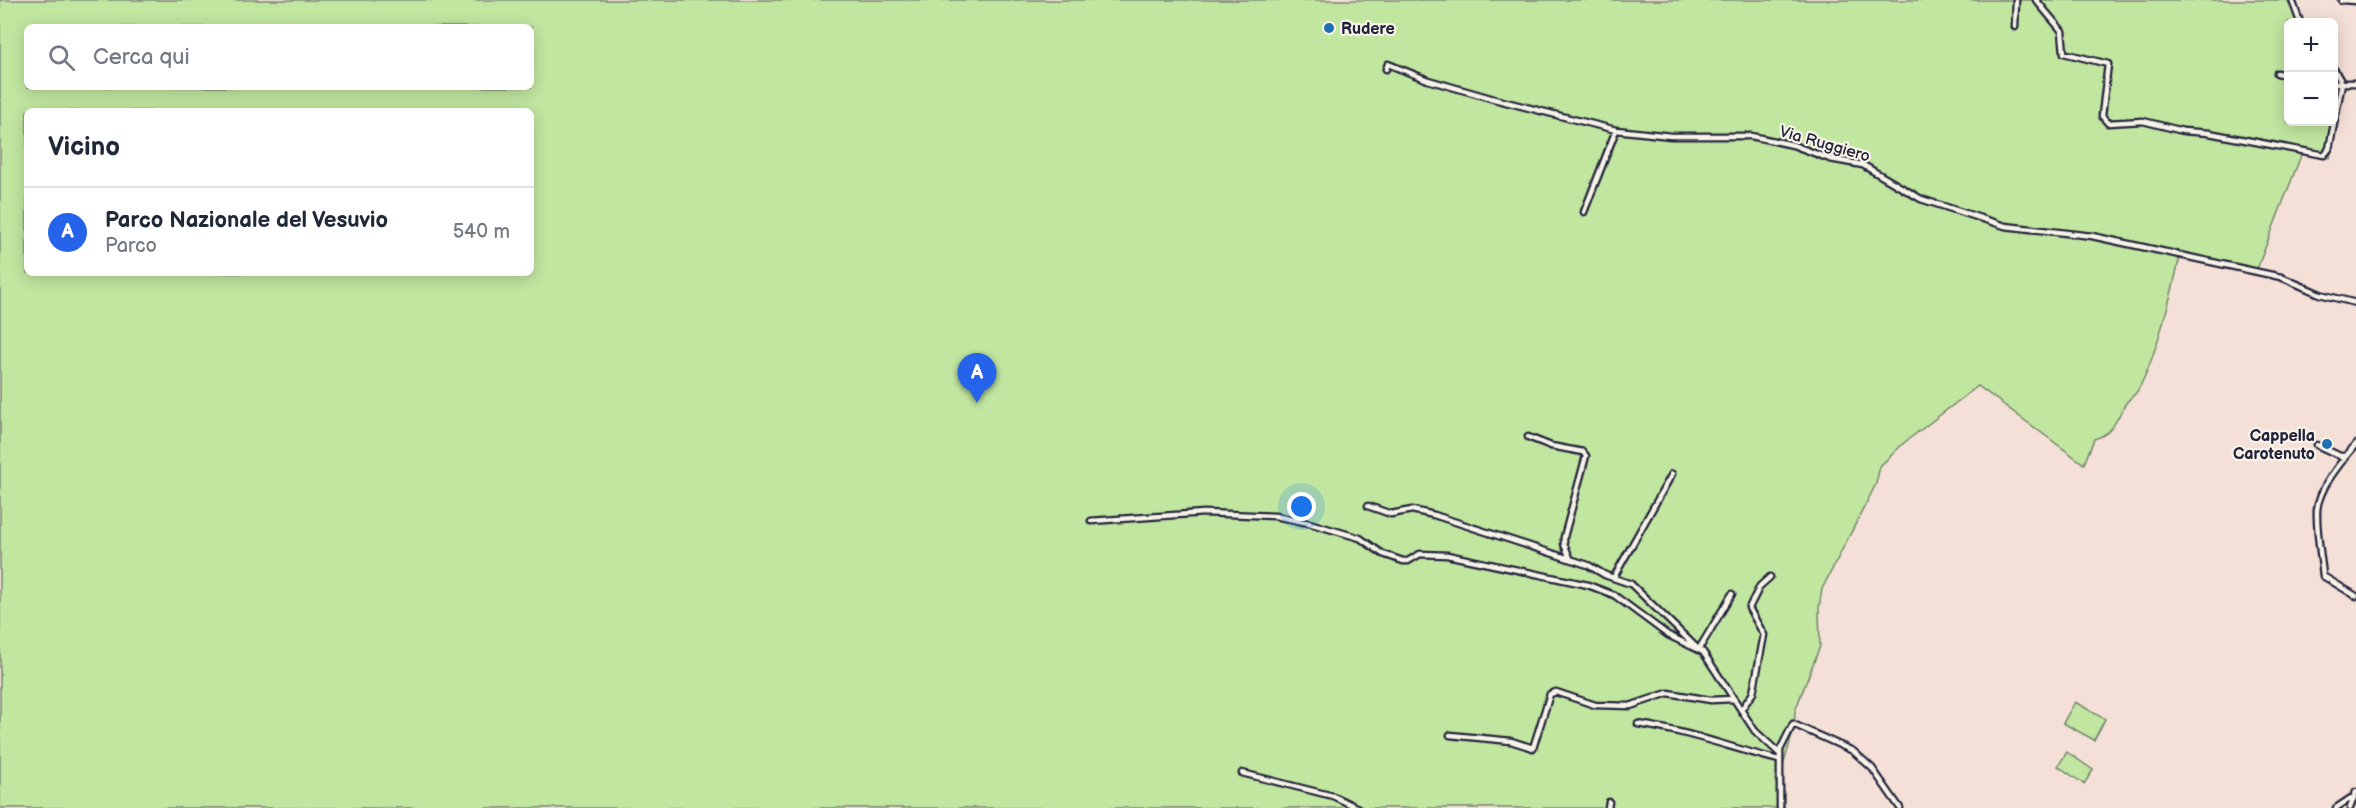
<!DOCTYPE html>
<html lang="it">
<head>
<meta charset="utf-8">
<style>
  body { margin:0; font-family:"Balsamiq Sans",sans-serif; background:#f6f6f7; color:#1f2937 }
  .controls { position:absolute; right:18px; top:18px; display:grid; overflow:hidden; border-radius:9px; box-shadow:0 3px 15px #0003 }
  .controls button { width:54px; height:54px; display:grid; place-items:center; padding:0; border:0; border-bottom:2px solid #e0e1e3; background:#fff; color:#1f2937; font:30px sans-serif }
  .you { position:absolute; left:1302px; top:507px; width:21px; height:21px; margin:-15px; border:4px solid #fff; border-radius:50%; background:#1a73e8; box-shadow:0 0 0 9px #1a73e833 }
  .badge { display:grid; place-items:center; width:39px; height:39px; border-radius:50%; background:#2563eb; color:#fff; font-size:20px; font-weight:700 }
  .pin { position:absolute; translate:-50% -50px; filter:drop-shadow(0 2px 3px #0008) }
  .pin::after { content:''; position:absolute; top:32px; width:21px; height:18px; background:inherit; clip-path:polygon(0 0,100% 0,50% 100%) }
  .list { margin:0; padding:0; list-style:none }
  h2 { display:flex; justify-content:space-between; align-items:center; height:78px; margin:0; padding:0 24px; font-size:26px }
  h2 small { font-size:20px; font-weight:400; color:#747a83 }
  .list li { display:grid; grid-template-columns:39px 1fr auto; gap:18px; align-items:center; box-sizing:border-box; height:90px; padding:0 24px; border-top:2px solid #e0e1e3 }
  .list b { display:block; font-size:22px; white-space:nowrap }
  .list p { margin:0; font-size:20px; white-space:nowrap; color:#747a83 }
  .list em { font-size:20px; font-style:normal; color:#747a83 }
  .icon { flex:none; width:33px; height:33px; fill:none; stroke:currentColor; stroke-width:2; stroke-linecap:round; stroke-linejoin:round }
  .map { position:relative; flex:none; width:2356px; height:808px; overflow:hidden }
  .search { position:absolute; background:#fff; box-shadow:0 3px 15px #0003; left:24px; top:24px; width:510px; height:66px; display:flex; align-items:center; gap:15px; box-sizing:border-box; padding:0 21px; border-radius:9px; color:#747a83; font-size:22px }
  .panel { position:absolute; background:#fff; box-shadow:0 3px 15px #0003; left:24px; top:108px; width:510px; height:168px; border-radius:9px }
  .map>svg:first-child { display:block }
  .green { fill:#c1e6a0; stroke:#72846e; stroke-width:1.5; fill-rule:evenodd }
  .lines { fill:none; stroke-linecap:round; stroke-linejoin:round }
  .minor-casing { stroke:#22223b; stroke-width:9 }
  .minor { stroke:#f7f3e8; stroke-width:4.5 }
  .poi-dot { fill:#1f6fb2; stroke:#f7f3e8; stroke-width:2 }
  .labels { text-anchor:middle; stroke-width:4.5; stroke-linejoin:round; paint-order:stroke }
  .poi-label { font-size:16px; font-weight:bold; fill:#22223b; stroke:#f7f3e8; text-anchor:start }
  .street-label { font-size:16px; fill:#22223b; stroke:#f7f3e8 }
</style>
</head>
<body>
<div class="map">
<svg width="2356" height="808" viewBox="0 0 2356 808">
  <rect width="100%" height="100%" fill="#f5e0d7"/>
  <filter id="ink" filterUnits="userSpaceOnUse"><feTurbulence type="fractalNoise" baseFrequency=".0167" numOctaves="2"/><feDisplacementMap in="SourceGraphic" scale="12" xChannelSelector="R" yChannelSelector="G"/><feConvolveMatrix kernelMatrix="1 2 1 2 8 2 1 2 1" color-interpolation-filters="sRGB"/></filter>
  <g filter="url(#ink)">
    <path class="green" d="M0 0H2295L2303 22H2288V122H2334V65L2344 84 2330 158 2302 153 2255 274 2180 257C2173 289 2153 368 2136 393 2133 396 2129 399 2126 403 2117 418 2113 434 2094 439L2084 464 1978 386 1905 442 1880 466 1876 484 1822 589 1819 608 1820 646 1795 711 1794 729 1783 766 1784 808H0ZM27 27H531V87H27ZM27 111H531V273H27Z
      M2075 702 2105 719 2094 740 2063 723Z
      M2067 752 2093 770 2084 784 2058 766Z"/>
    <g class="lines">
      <g class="minor-casing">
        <path id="minor" d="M2036 0 2062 31 2064 53 2108 64 2102 116 2108 123 2143 121 2183 131 2209 133 2324 155 2329 149 2342 83
          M2292 0 2300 22
          M2341 0 2356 1
          M2015 27 2016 0
          M1386 69 1388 64 1428 80 1494 99 1616 130 1671 136H1751L1793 145 1830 159 1863 165 1921 199 2005 226 2092 236 2281 277 2320 294 2356 303
          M2334 69 2342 83
          M2277 73 2288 75
          M2334 83H2356
          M1584 212 1616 130
          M1528 437 1551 446 1583 452 1586 456 1564 537V544L1570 558
          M2356 444C2342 461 2319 487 2317 510 2316 531 2321 555 2323 576L2356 596
          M2317 445 2340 456H2346
          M1368 506 1391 514 1412 510 1434 515 1588 565 1605 575 1631 584 1697 648
          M1091 521 1204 513 1275 516 1309 523 1360 538 1383 554 1403 561H1408L1420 554 1447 555 1588 585 1614 595 1668 635 1703 652 1755 731 1780 754
          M1614 577 1672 474
          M1699 649 1732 594
          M1741 710 1753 693 1764 635 1749 608 1760 586 1770 577
          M1638 724C1687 731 1731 748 1779 760
          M1450 735 1511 741 1533 748 1550 694 1556 692 1595 705 1630 706 1668 693 1711 700 1733 699
          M1242 773 1333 796 1358 808
          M1608 808 1609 802
          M1780 808V750L1793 724 1853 751 1872 768 1900 808
          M2336 808 2351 798
          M2350 808 2356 792"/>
      </g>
      <use href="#minor" class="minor"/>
    </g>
  </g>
  <g class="poi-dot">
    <circle cx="1329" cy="28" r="6"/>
    <circle cx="2327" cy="444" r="6"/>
  </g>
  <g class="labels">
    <g class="poi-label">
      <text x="1341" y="34">Rudere</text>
      <text x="2315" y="441" text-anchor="end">Cappella<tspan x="2315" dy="18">Carotenuto</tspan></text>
    </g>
    <g class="street-label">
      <text transform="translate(1825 143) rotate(16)" y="6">Via Ruggiero</text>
    </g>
  </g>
</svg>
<div class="controls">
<button>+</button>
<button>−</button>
</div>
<div class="you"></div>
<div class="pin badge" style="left:977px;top:403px">A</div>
<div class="search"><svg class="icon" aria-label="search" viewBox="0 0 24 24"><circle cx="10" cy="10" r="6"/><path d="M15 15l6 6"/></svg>Cerca qui</div>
<section class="panel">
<h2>Vicino<small></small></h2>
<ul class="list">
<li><span class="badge">A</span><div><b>Parco Nazionale del Vesuvio</b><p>Parco</p></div><em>540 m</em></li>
</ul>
</section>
</div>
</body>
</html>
